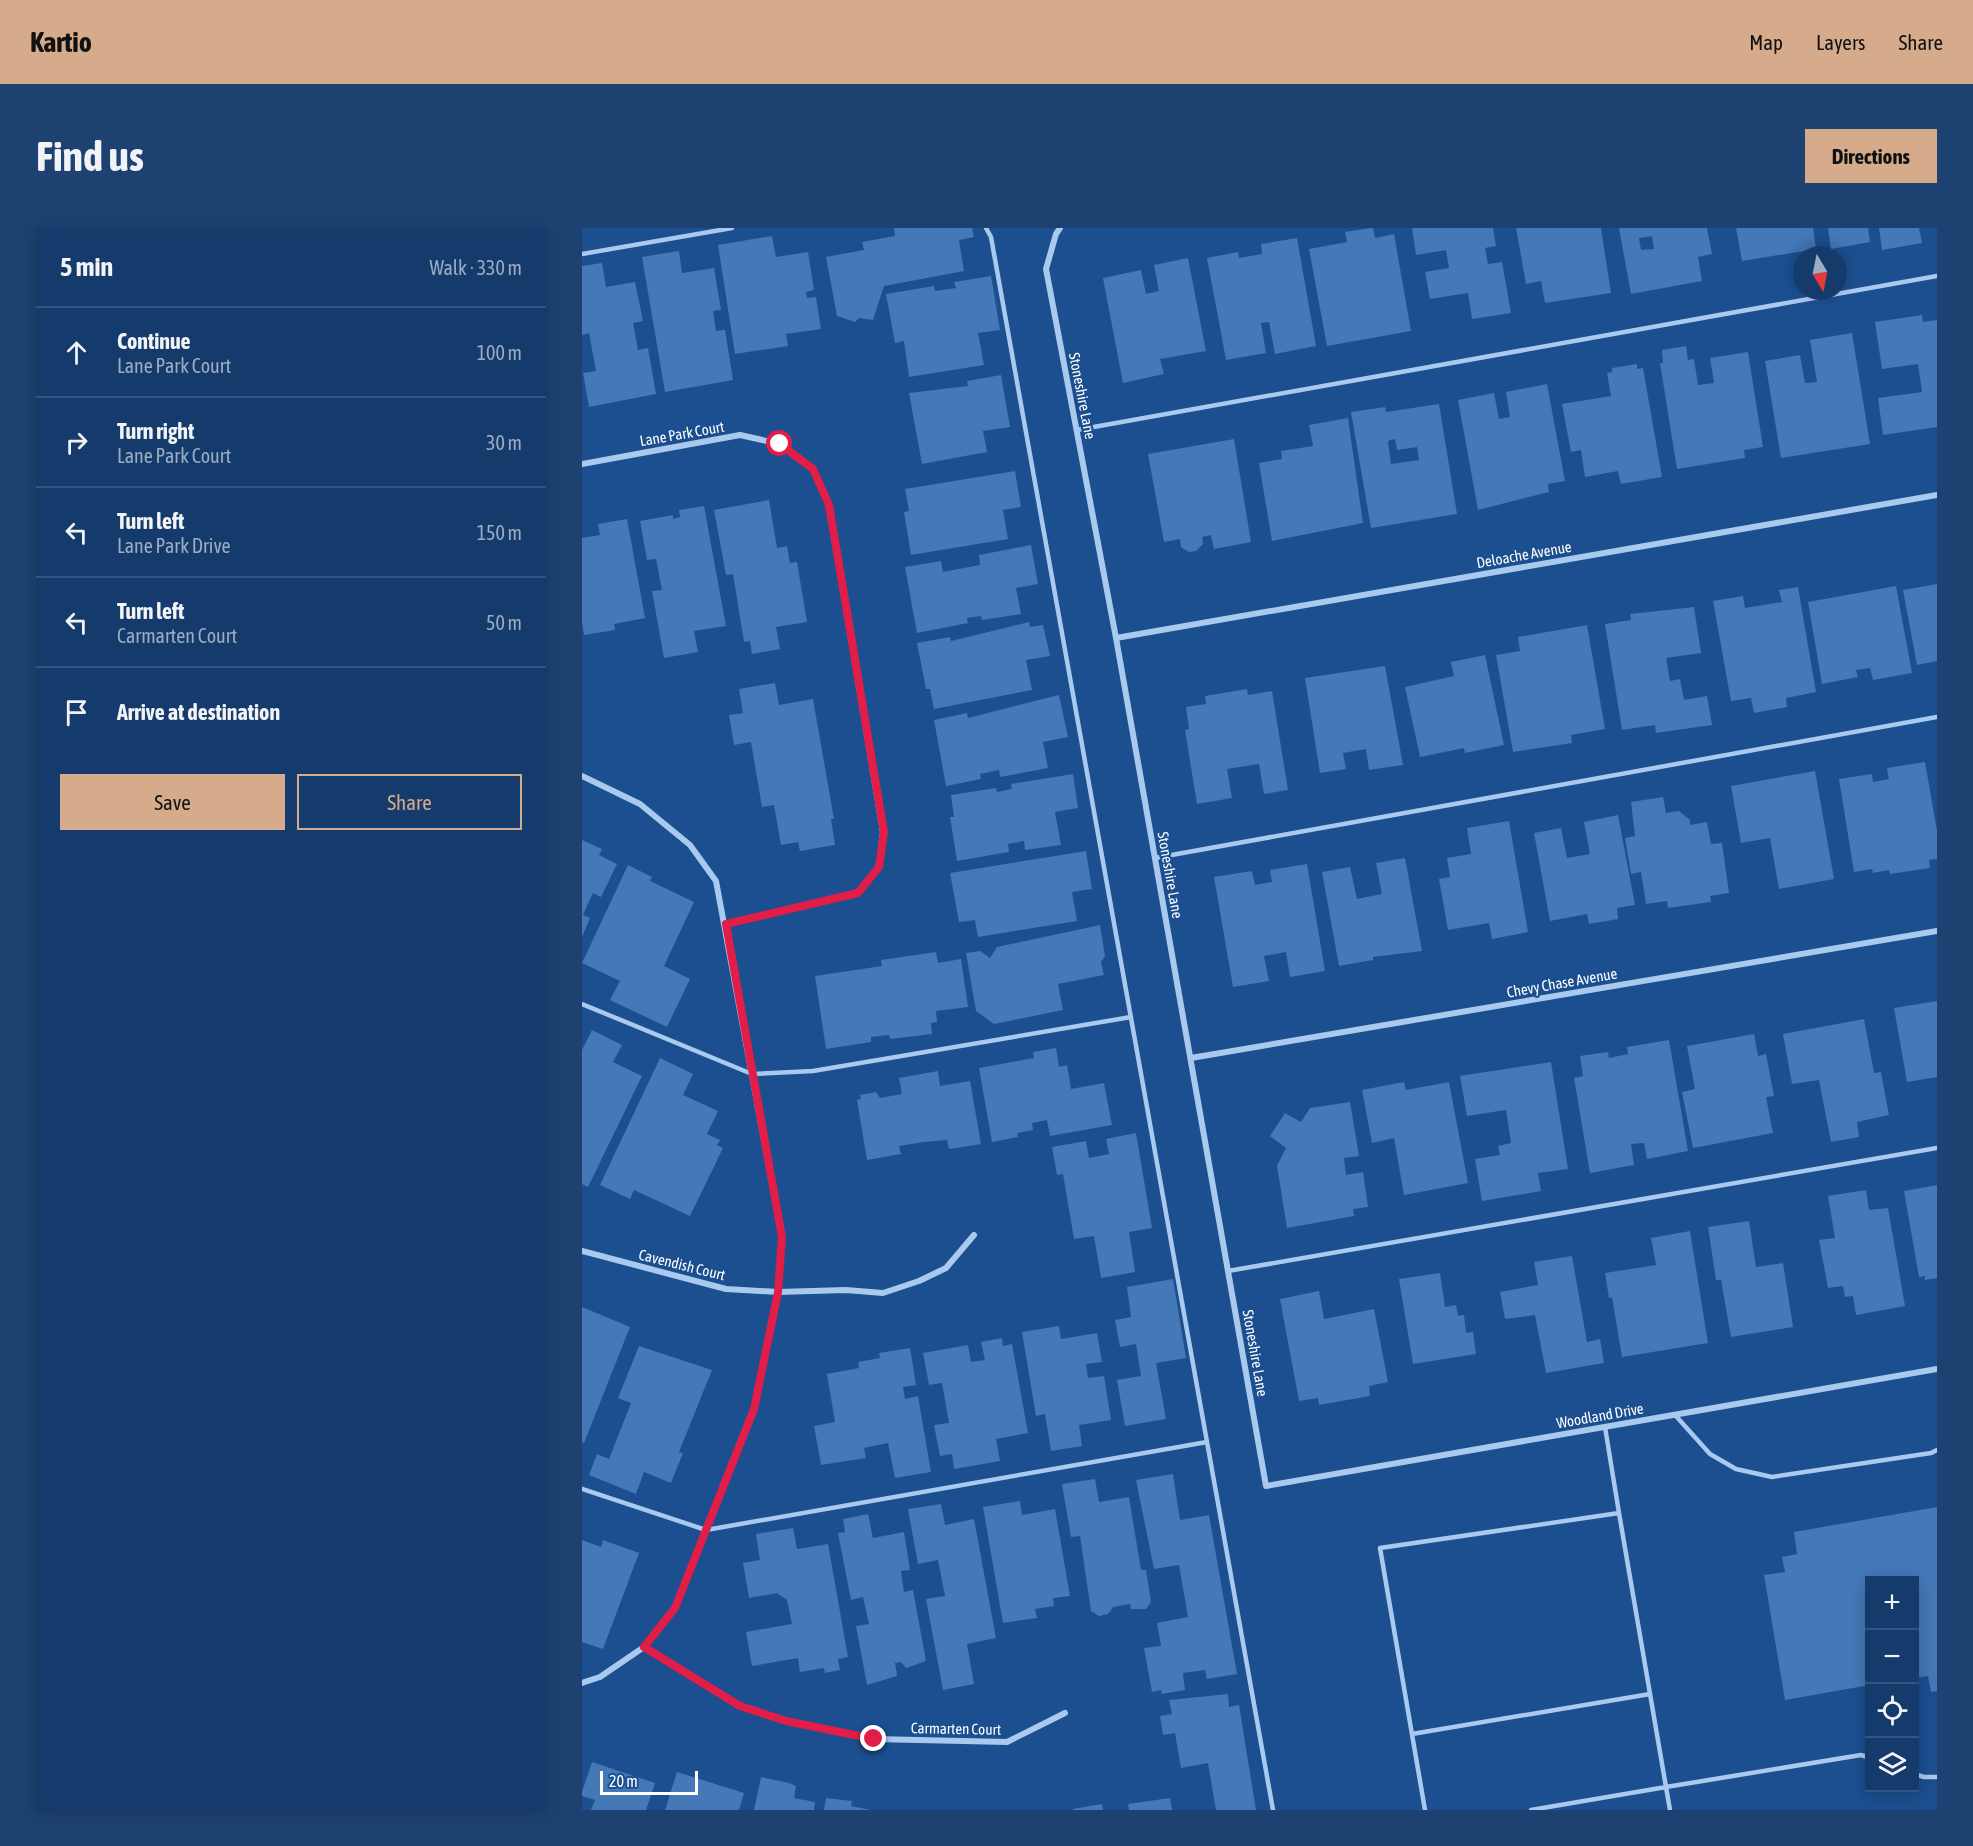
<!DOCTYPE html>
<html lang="en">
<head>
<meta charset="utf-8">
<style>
  body { margin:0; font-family:"Asap Condensed",sans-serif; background:#1d4271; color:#f1f3f6 }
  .controls { position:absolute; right:18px; bottom:18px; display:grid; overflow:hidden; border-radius:0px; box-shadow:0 3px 15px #0003 }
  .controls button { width:54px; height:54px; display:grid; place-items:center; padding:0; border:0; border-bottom:2px solid #33557e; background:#143b6b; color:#f1f3f6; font:30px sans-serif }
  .compass { position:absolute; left:1211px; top:18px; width:54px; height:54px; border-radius:50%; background:#143b6b; box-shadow:0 3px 15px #0003; rotate:170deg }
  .scale { position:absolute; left:18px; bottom:15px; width:98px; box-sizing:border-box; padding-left:6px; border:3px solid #fff; border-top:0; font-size:16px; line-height:21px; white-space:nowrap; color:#fff; -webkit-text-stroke:4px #1b4f8f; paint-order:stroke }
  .stop { position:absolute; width:18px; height:18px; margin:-14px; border:4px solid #e11d48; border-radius:50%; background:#fff }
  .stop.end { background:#e11d48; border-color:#fff; box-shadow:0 2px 6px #0008 }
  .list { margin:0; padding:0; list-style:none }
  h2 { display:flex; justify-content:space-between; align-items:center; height:78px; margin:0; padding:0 24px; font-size:26px }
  h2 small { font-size:20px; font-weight:400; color:#9dadc1 }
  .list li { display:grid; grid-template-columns:39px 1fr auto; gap:18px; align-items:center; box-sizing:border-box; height:90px; padding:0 24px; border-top:2px solid #33557e }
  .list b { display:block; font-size:22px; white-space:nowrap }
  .list p { margin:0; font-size:20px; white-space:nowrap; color:#9dadc1 }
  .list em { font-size:20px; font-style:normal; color:#9dadc1 }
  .actions { display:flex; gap:12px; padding:18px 24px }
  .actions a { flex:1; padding:14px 0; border:2px solid #d6ab8b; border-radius:0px; text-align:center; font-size:21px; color:#d6ab8b }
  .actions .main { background:#d6ab8b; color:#111 }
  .icon { flex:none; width:33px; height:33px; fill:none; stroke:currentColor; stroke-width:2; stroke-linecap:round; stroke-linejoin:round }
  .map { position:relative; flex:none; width:1355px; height:1582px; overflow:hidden; border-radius:0px }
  header { display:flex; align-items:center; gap:36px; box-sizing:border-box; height:84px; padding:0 30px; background:#d6ab8b; color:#111 }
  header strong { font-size:28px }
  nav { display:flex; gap:33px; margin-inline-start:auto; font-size:21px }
  .intro { display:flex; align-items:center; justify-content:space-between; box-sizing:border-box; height:144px; padding:0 36px }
  h1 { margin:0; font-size:42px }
  .button { padding:15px 27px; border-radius:0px; background:#d6ab8b; color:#111; font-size:21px; font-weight:700 }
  main { display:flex; gap:36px; padding:0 36px }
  aside { flex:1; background:#143b6b; border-radius:0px; box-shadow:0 3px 15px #0003 }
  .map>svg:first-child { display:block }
  .building { fill:#4478b7; fill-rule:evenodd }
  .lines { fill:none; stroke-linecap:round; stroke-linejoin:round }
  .service { stroke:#a9c9ee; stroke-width:4.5 }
  .minor { stroke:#a9c9ee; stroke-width:6 }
  .route { stroke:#e11d48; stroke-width:8 }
  .labels { text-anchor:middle; stroke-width:4.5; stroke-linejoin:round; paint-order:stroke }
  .street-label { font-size:15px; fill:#fff; stroke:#1b4f8f }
</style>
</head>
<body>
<header>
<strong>Kartio</strong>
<nav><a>Map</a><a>Layers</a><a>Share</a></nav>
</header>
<div class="intro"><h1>Find us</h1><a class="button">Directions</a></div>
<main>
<aside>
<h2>5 min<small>Walk · 330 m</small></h2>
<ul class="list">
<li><svg class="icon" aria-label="ahead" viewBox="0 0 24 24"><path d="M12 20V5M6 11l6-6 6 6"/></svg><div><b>Continue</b><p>Lane Park Court</p></div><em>100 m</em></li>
<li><svg class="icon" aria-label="right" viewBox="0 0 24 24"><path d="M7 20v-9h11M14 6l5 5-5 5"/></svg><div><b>Turn right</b><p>Lane Park Court</p></div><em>30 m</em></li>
<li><svg class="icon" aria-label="left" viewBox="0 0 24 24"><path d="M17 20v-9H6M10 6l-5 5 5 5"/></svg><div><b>Turn left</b><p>Lane Park Drive</p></div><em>150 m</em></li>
<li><svg class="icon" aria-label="left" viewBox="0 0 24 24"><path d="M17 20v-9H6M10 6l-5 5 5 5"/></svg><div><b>Turn left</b><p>Carmarten Court</p></div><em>50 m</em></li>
<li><svg class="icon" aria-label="arrive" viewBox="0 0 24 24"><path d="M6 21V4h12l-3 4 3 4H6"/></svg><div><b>Arrive at destination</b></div></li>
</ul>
<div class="actions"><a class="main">Save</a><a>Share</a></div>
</aside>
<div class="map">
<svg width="1355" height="1582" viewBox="0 0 1355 1582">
  <rect width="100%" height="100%" fill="#1b4f8f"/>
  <path class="building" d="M312 0H390L392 9 377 12 382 43 302 58 291 92 277 90 273 94 255 88 244 29 282 22 280 14 313 8Z
    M789 0H791L793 10 812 6 829 103 745 118 727 21 765 14 763 4Z
    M830 0H911L914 18 903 20 906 36 920 34 929 85 890 91 886 65 848 71 843 44 867 40 864 22 834 27Z
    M934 0H1019L1029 65 963 75 959 53 944 56Z
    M1037 0H1125L1130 26 1116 29 1120 53 1049 66ZM1070 8 1072 21 1059 22 1057 10Z
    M1154 0H1231L1234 21 1160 33Z
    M1246 0H1286L1288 14 1249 21Z
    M1297 0H1337L1340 15 1300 22Z
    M190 8 194 29 226 24 232 62 224 64 225 70 234 69 239 101 204 106 206 118 153 126 136 17Z
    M715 10 734 118 693 126 687 94 679 95 684 125 644 132 625 30 656 24 657 30 680 26 679 16Z
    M97 23 100 45 132 40 139 82 131 83 134 103 143 102 151 152 83 164 60 29Z
    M606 30 624 123 578 131 582 146 541 155 521 50 559 42 564 66 577 63 572 37Z
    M20 35 24 59 53 54 61 93 51 95 56 122 66 120 74 166 7 179 1 145 14 143 7 105 0 107V38Z
    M409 48 418 102 396 105 402 137 327 149 322 113 313 115 304 66 352 58 353 63 374 60 372 54Z
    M1340 87 1341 94 1355 92V199L1301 207 1296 170 1340 164 1336 136 1300 141 1293 94Z
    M1270 105 1288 216 1199 230 1183 133 1218 127 1223 155 1235 154 1228 112Z
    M1104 118 1106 132 1112 131 1116 157 1132 155 1128 130 1166 124 1181 219 1162 222 1163 230 1095 241 1078 135H1081L1080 122Z
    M1055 136V141L1061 140 1080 249 1039 256 1036 243 1003 249 999 222 989 224 980 176 1029 168 1025 145 1030 144V140Z
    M419 147 428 199 401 203 405 224 340 236 327 165 386 158 385 153Z
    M965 156 983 253 966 256 967 264 896 282 876 172 912 165 917 191 928 189 924 164Z
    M857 176 875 286 789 300 769 184 803 179 804 184ZM813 211 815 222 835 219 837 232 809 236 806 213Z
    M766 190 781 295 690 313 677 235 700 231 699 223 731 218 727 197Z
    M652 211 669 314 632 321 629 307 620 309 621 316 614 323 607 324 599 319 598 311 582 314 566 226Z
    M433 243 439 279 421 282 426 311 329 327 322 284 327 283 323 261Z
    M187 272 195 320 205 318 208 335 215 334 225 394 194 399 198 421 170 426 168 413 162 414 151 346 144 347 132 282Z
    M122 278 144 398 112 403 116 424 82 430 70 363 80 362 74 331 65 332 58 293 91 287V291L98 289 97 282Z
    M45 291 63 390 32 396 33 402 2 407 0 394V310L18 307 16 296Z
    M449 317 456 356 434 360 439 386 400 392 399 388 385 390 386 395 335 405 323 339 359 333 361 344 398 337 397 327Z
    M1355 356V433L1335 437 1321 362Z
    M1314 358 1330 445 1291 452 1288 440 1274 442 1276 449 1240 456 1226 374Z
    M1216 359 1234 464 1204 470 1205 479 1172 485 1169 470 1149 473 1131 373 1161 368 1163 380 1200 374 1197 362Z
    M1112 379 1119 425 1084 430 1088 453 1098 451 1102 472 1125 468 1130 497 1074 505 1073 497 1040 502 1023 396 1049 392 1048 386Z
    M447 394 448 399 461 397 468 428 444 432 450 462 352 481 348 461H344L335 415 368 409 369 413Z
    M1005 397 1023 501 989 507 990 515 931 524 914 427 938 423 936 409Z
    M903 427 922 517 883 525 882 520 838 529 823 459 872 448 869 434Z
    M803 438 821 537 787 542 784 521 761 525 764 541 738 545 723 450Z
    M193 455 197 477 231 471 252 591H249L253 617 218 623 216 614 199 617 192 577 180 579 169 514 152 517 147 487 161 485 157 461Z
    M665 461 666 467 690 463 706 562 682 566 677 536 645 541 650 570 615 576 603 502 607 501 604 479 624 476 623 468Z
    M477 467 486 509 461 514 466 540 418 549 417 542 398 546 399 551 364 558 352 492 385 485 386 490Z
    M1343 534 1355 603V631L1347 632 1348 640 1308 646 1307 642 1291 645 1290 641 1272 644 1257 551 1290 546 1291 554 1307 551 1305 540Z
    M1233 543 1252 651 1197 661 1188 610 1159 615 1149 558Z
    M491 546 496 580 473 584 479 617 443 622 442 613 426 616 427 624 375 633 368 589H372L369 567 414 560 415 564 430 561 429 556Z
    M1081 569 1084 585 1097 583 1108 592V597L1125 594 1129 616 1140 615 1147 665 1128 668 1129 674 1086 680 1085 673 1064 676 1059 644 1049 646 1043 610 1053 608 1049 574Z
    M1036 587 1053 677 1035 680 1036 691 1007 696 1005 686 968 693 952 605 979 600 985 630 1008 626 1002 594Z
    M927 593 946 704 910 711 907 695 866 702 857 651 868 649 865 630 889 626 885 600Z
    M0 612 20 621 17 627 35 636 19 669 11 665 1 687 8 690 0 709Z
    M504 623 510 661 490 664 495 693 396 709 393 692 377 694 368 645Z
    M823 630 840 723 791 729V732L757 738 740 644 768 639 775 671 800 666 794 635Z
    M725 636 743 743 708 749 704 724 682 728 687 753 651 759 632 649 670 643 673 657 690 654 688 642Z
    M46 637 70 649 68 653 112 674 82 738 108 751 85 799 28 772 38 753 0 735Z
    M518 697 523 728 519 734 522 747 476 756 481 782 412 796 394 783 384 725 398 723 408 730 415 719Z
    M354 724 356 735 379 731 386 779 354 783 355 794 349 795 350 806 308 811 307 807 289 809V814L244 821 233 748 300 738 299 732Z
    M1355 773V849L1325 854 1312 780Z
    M1282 791 1292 845 1299 844 1307 887 1275 894 1277 909 1249 914 1237 852 1210 856 1201 806Z
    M10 802 40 817 31 834 60 848 6 959 0 956V822Z
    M1172 806 1176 828 1184 826 1192 868 1184 869 1191 905 1111 920 1100 864 1113 861 1105 818Z
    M1087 812 1106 923 1065 931 1062 915 1049 916 1052 937 1008 945 992 850 1001 848 998 828 1026 824 1027 830 1046 826 1045 819Z
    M474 820 477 839 485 837 489 861 522 855 530 897 468 908 465 892 450 895 451 902 435 905 436 909 410 914 397 840 452 830 451 824Z
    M78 830 111 846 101 867 136 883 125 906 138 912 135 917 141 920 108 988 52 962 48 971 18 957Z
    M969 834 986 941 956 945 959 963 900 973 893 931 918 927 916 918 929 915 924 882 885 888 878 848Z
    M356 843 358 858 388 853 399 916 367 921 365 912 342 914 317 918 319 926 285 932 275 872 279 871 278 867 294 864 298 870 320 866 317 850Z
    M822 854 824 862 867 854 886 955 822 967 812 910 790 915 780 862Z
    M768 874 777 928 762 930 764 947 781 944 786 979 771 981 772 988 705 1000 695 938 704 920 688 908 703 885 719 894 728 880Z
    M554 905 570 1000 547 1004 553 1044 519 1050 512 1008 492 1011 481 946 475 947 470 919 504 913 507 930 527 926 524 911Z
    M1355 957V1050L1343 1052V1048L1337 1049 1322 963Z
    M1284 962 1287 982 1306 980 1323 1078 1274 1087 1271 1068 1263 1069 1261 1058 1246 1060 1237 1012 1253 1010 1246 968Z
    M1167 993 1174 1039 1201 1035 1211 1099 1149 1109 1139 1052H1134L1126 999Z
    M1108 1003 1126 1115 1040 1129 1030 1069 1027 1070 1023 1045 1074 1037 1069 1010Z
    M990 1028 1005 1114 1018 1111 1022 1135 964 1145 953 1087 923 1091 918 1064 956 1057 952 1034Z
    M858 1045 863 1079 874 1077 876 1088 882 1087 884 1105 891 1104 894 1126 831 1136 817 1051Z
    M591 1051 604 1130 574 1135 584 1191 543 1198 535 1152 559 1148 554 1116 538 1119 533 1092 549 1089 545 1059Z
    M737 1063 742 1091 792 1081 806 1154 787 1158 788 1168 737 1177 736 1170 717 1173 698 1071Z
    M0 1079 48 1099 2 1215 0 1214Z
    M477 1098 479 1111 515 1105 520 1134 504 1136 506 1150 522 1148 529 1192 497 1197 500 1218 469 1223 463 1186 454 1188 440 1104Z
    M420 1110 421 1118 430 1116 446 1205 414 1211 418 1233 372 1241 370 1226 358 1228 352 1197 367 1195 360 1155 347 1157 341 1125 386 1117 389 1134 403 1132 399 1114Z
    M57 1118 130 1142 97 1224 101 1225 89 1255 62 1244 54 1266 7 1247 15 1226 27 1231 49 1175 36 1170Z
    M328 1120 334 1157 321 1159 323 1171 336 1168 349 1244 313 1250 306 1215 282 1220 284 1230 239 1237 232 1198 253 1194 245 1146 277 1140 276 1134 298 1130 297 1125Z
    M591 1246 598 1292 627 1287 655 1446 625 1451 623 1442 601 1445 603 1462 580 1466 579 1462 570 1464 562 1420 579 1418 575 1395 606 1389 597 1337 572 1341 554 1252Z
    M513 1251 517 1274 547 1269 559 1342H564L569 1374 564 1381H549L548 1376 531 1379 526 1386 517 1388 509 1383 498 1308 489 1309 480 1256Z
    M438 1273 440 1287 473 1281 488 1368 471 1370 472 1378 453 1381 455 1390 421 1395 401 1279Z
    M359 1276 363 1297 392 1291 414 1410 385 1416 392 1456 361 1462 344 1371 363 1368 356 1332 336 1336 326 1281Z
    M1355 1279V1463L1349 1464 1346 1448 1332 1450V1352H1288V1457L1203 1472 1182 1347 1203 1344 1200 1329 1215 1326 1212 1304Z
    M286 1286 291 1310 322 1304 328 1342 319 1343 322 1364 331 1362 344 1433 324 1440 319 1434 313 1435 315 1448 285 1457 274 1398 287 1396 281 1369 269 1372 256 1305 263 1304 261 1291Z
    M211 1300 215 1321 246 1316 266 1429 256 1431 258 1442 243 1445 242 1440 218 1444 216 1430 170 1438 164 1404 210 1396 205 1372 195 1365 167 1370 161 1335 178 1332 174 1306Z
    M0 1312 19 1319 21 1312 57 1325 21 1421 0 1414Z
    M646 1466 647 1479 657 1477 674 1582H634L626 1535 599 1540 593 1505 581 1507 578 1488 590 1486 587 1472Z
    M10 1534 73 1555 64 1582H9L13 1572 0 1568V1564Z
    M95 1544 162 1565 157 1582H83Z
    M179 1549 207 1555 214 1558 212 1570 233 1574 232 1582H172Z
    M244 1570 270 1573 269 1578 289 1582H242Z
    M588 1570 590 1582H547L546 1576Z
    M520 1576 521 1582H491V1581Z"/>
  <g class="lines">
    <path class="service" d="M404 0 409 9 691 1582
      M0 26 150 0
      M495 202 1355 48
      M573 630 1355 489
      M0 776 170 846 231 843 549 789
      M646 1043 1355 920
      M1093 1187 1128 1226 1154 1241 1190 1249 1349 1225 1355 1222
      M1023 1199 1037 1285
      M0 1261 124 1302 625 1214
      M830 1506 1068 1466
      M1332 1546 1342 1549H1355
      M843 1582 798 1320 1037 1285 1084 1559 949 1582
      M1088 1582 1084 1559 1279 1527 1288 1530"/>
    <path class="minor" d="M478 0 474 6 464 41 534 410 684 1258 1355 1141
      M0 236 158 207 198 216 231 241 247 277 301 604 297 639 275 665 144 696
      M534 410 1355 267
      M0 548 58 576 108 617 134 653 200 1009 196 1064 172 1181 93 1380 62 1419 18 1449 0 1455
      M609 830 1355 703
      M0 1023 144 1061 196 1064 264 1062 301 1065 337 1053 364 1040 392 1007
      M62 1419 158 1478 204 1493 292 1511 425 1514 483 1485"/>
  </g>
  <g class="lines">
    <path class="route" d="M198 216 231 241 247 277 302 604 297 639 276 665 144 696 200 1009 196 1064 172 1181 93 1380 62 1419 158 1478 204 1493 292 1511"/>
  </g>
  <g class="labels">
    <g class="street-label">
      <text transform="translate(500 168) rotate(79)" y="5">Stoneshire Lane</text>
      <text transform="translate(100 206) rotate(-10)" y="5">Lane Park Court</text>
      <text transform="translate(942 327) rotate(-10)" y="5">Deloache Avenue</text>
      <text transform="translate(588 647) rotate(80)" y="5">Stoneshire Lane</text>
      <text transform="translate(980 755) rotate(-10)" y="5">Chevy Chase Avenue</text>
      <text transform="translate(100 1037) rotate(14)" y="5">Cavendish Court</text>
      <text transform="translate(673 1125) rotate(80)" y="5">Stoneshire Lane</text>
      <text transform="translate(1018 1188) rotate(-10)" y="5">Woodland Drive</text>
      <text transform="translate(374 1501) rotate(1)" y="5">Carmarten Court</text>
    </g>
  </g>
</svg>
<div class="controls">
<button>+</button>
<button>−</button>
<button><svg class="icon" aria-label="locate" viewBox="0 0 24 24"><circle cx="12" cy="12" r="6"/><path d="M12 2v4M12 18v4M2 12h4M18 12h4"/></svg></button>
<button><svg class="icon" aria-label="layers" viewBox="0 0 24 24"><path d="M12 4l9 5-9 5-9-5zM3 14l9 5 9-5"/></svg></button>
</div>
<svg class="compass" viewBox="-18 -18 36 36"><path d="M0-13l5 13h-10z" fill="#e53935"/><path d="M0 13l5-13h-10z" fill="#9dadc1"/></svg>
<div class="scale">20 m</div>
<div class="stop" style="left:198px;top:216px"></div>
<div class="stop end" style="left:292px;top:1511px"></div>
</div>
</main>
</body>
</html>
